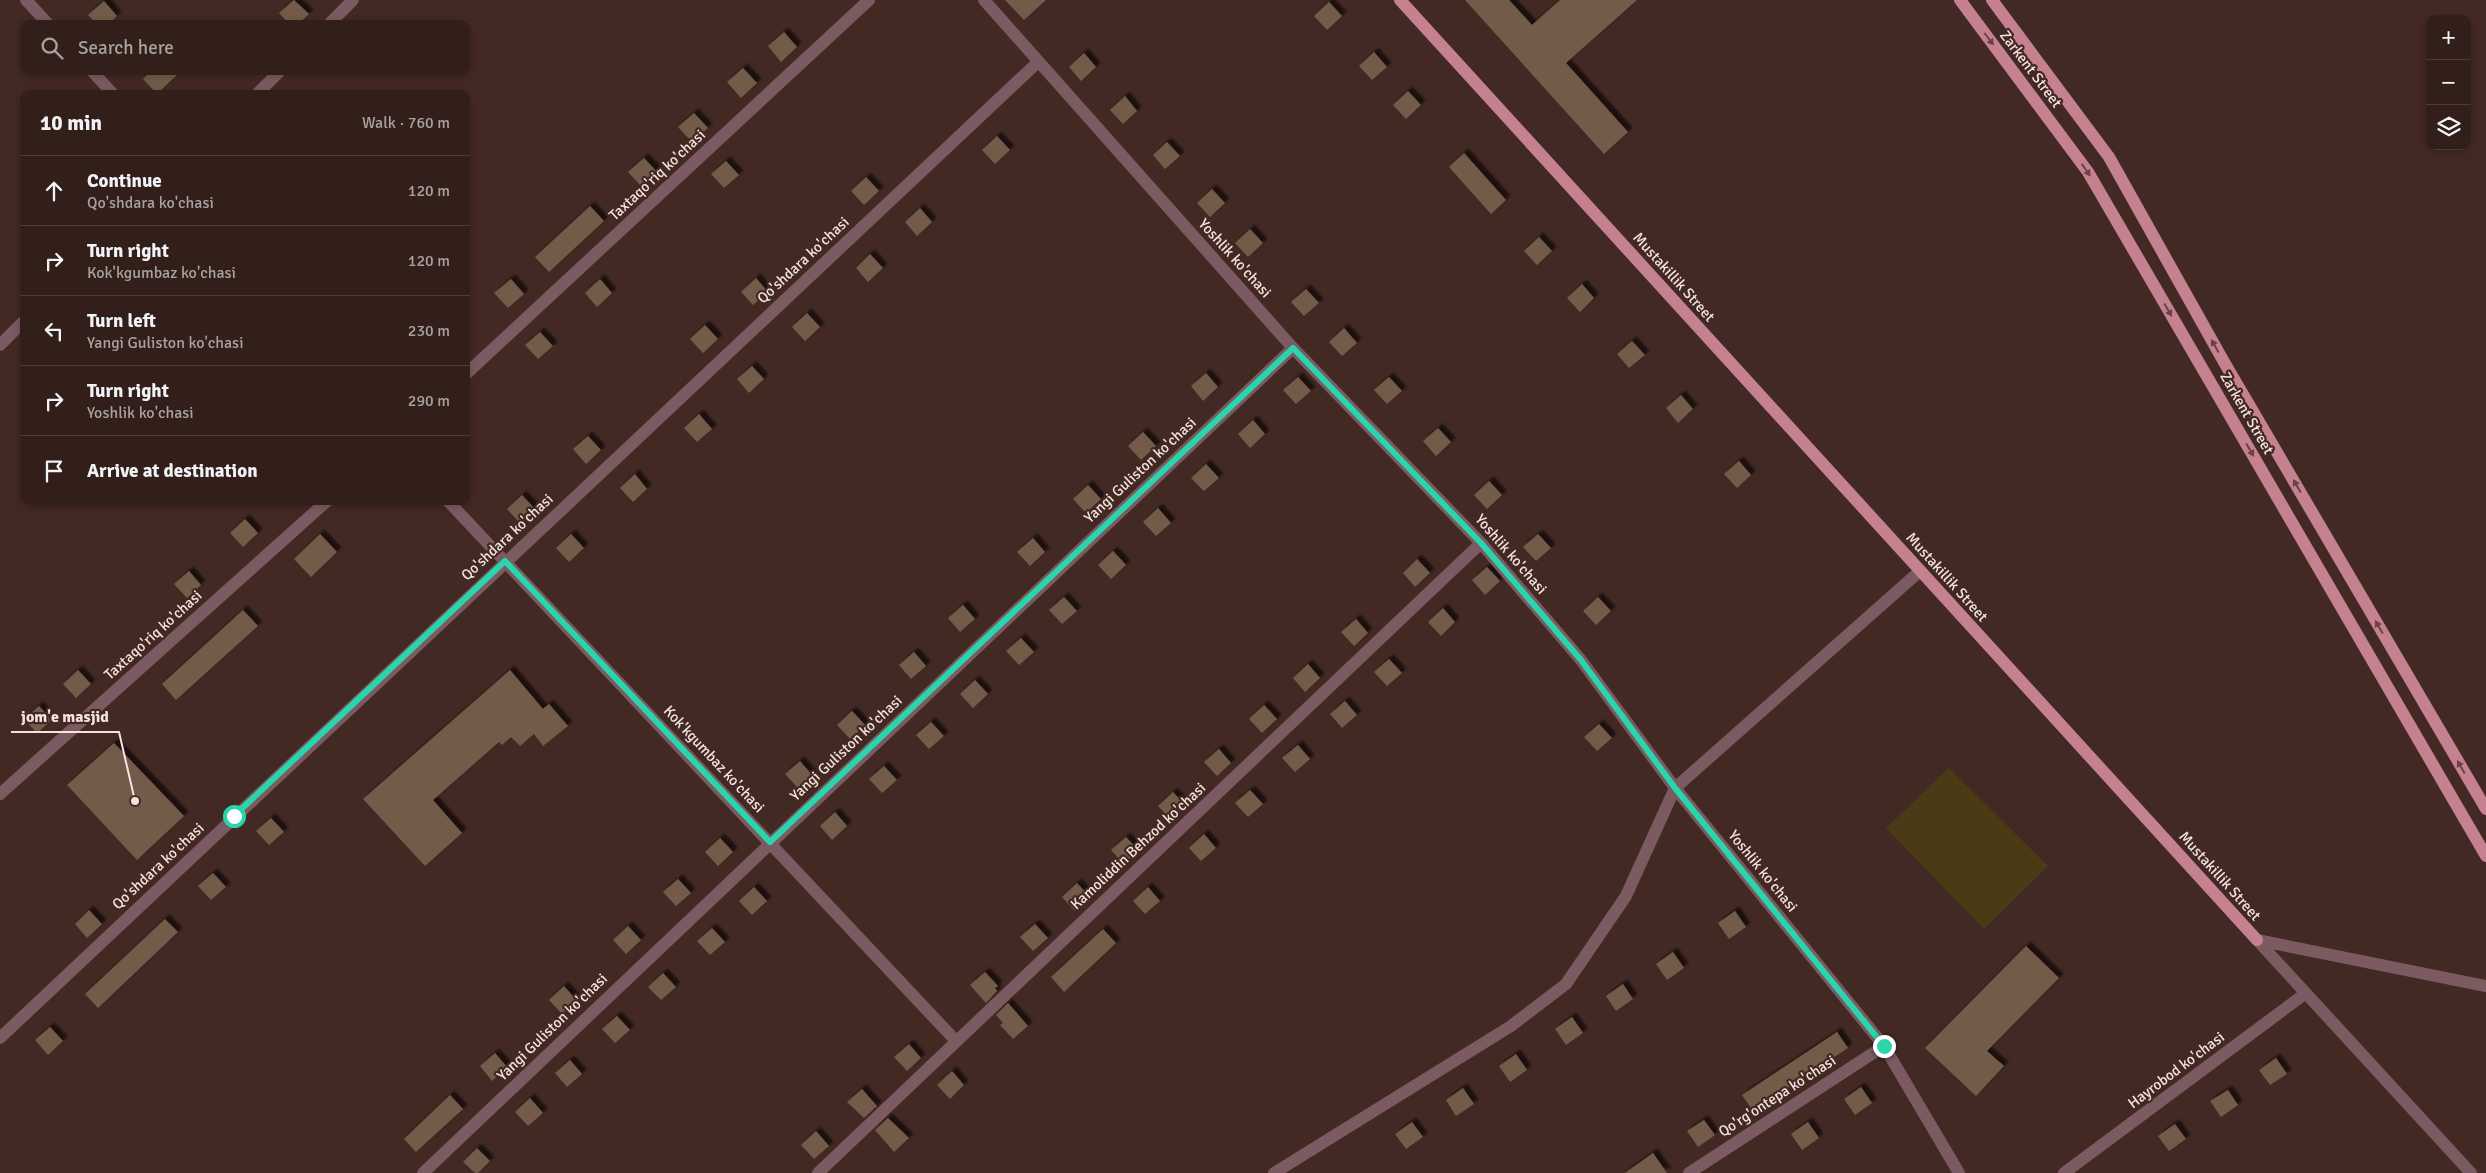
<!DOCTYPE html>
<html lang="en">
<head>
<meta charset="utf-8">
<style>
  body { margin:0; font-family:Signika,sans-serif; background:#3a2723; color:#f1f3f6 }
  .controls { position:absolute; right:15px; top:15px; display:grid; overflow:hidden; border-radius:10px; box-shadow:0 2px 8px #0003 }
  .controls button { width:45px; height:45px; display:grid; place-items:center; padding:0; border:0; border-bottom:1px solid #4d3d39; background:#321f1a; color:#f1f3f6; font:25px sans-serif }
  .stop { position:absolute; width:15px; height:15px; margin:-11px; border:4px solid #2ad5ac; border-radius:50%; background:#fff }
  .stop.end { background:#2ad5ac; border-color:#fff; box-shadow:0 1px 5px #0008 }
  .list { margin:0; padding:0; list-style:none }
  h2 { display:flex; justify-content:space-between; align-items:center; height:65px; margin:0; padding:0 20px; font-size:21px }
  h2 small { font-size:16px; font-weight:400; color:#a8a2a2 }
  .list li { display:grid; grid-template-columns:32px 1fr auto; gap:15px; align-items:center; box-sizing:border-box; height:70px; padding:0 20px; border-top:1px solid #4d3d39 }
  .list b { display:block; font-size:19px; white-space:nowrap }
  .list p { margin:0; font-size:16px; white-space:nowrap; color:#a8a2a2 }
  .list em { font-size:16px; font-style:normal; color:#a8a2a2 }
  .icon { flex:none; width:28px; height:28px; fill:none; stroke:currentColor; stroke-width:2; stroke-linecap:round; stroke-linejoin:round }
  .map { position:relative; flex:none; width:2486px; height:1173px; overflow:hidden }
  .search { position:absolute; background:#321f1a; box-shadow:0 2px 8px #0003; left:20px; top:20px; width:450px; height:55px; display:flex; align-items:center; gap:12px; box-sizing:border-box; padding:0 18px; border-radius:10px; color:#a8a2a2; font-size:19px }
  .panel { position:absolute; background:#321f1a; box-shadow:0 2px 8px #0003; left:20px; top:90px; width:450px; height:415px; border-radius:10px }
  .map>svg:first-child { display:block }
  .green { fill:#493b15 }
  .building { fill:#725b49; filter:url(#shadow) }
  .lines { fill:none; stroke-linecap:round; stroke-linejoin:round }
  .minor { stroke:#7c5a61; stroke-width:12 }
  .major { stroke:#c68190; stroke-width:12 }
  .oneway { fill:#6a4344 }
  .route { stroke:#2ad5ac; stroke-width:6 }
  .labels { text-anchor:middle; stroke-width:4.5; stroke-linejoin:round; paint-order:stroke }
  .street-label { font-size:15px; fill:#f5e3df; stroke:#432923 }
  .leader { fill:none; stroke:#f5e3df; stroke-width:2 }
  .callout-dot { fill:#f5e3df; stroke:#432923; stroke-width:2 }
  .callout-label { font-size:16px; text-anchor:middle; font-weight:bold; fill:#f5e3df; stroke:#432923; stroke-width:4.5; stroke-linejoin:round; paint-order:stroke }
</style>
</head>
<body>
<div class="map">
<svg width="2486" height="1173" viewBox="0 0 2486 1173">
  <defs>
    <filter id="shadow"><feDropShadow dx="4.5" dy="-4.5" stdDeviation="1" flood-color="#0009"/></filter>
  </defs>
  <rect width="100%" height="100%" fill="#432923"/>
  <path class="green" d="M1949 768 2048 866 1984 929 1886 828Z"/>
  <path class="building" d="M294 0 309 14 298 24H289L279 13Z
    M1005 0H1046L1024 20Z
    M1465 0H1509L1532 25 1560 0H1637L1566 63 1628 132 1604 154Z
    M104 1 117 16 109 24H96L88 15Z
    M1329 2 1342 16 1327 30 1314 16Z
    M784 32 797 47 781 62 768 46Z
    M1374 52 1387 67 1372 80 1359 66Z
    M1084 53 1096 67 1081 81 1069 67Z
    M743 68 757 83 741 98 727 82Z
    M151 71H181L157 94 143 79Z
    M1408 91 1421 105 1406 119 1393 105Z
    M1125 96 1137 111 1123 124 1110 110Z
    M694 113 708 128 692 142 678 127Z
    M997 136 1010 150 995 164 982 150Z
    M1167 142 1180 156 1165 169 1153 155Z
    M1464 153 1506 200 1491 214 1449 167Z
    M644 158 658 173 642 187 628 172Z
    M726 161 739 175 724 188 711 174Z
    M866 177 879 191 864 205 851 191Z
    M1212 189 1225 203 1210 217 1197 203Z
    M590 206 604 221 549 272 535 257Z
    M920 208 932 222 917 236 905 222Z
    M1250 229 1263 243 1248 257 1235 243Z
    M1539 237 1552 251 1537 265 1524 251Z
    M870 254 883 268 868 282 856 268Z
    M756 278 768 292 753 305 741 292Z
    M511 279 524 294 508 308 494 293Z
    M600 279 612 293 597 307 585 293Z
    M1582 284 1594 298 1580 312 1567 298Z
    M1306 289 1319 303 1304 316 1291 302Z
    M807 313 820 327 805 341 792 327Z
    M705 325 718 339 703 353 690 339Z
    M1344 328 1357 343 1342 356 1329 342Z
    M540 332 553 346 538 359 525 345Z
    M1632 341 1645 355 1629 368 1617 354Z
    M752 366 764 379 749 393 737 379Z
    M1206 373 1218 387 1203 401 1191 386Z
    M1298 377 1311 391 1296 404 1283 390Z
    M1389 377 1402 391 1387 404 1374 390Z
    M1681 395 1693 409 1678 423 1666 408Z
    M699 414 712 429 697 442 684 428Z
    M1253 420 1265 434 1250 448 1238 434Z
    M1438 428 1451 442 1436 456 1423 441Z
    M1143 432 1156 446 1141 460 1128 446Z
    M588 436 601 450 586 464 573 449Z
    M1739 461 1751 475 1737 488 1724 474Z
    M1206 464 1219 478 1204 491 1191 478Z
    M635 474 647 489 633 502 620 488Z
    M1489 481 1502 495 1487 509 1474 495Z
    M1088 485 1101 499 1086 513 1073 499Z
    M522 495 535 509 520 523 507 509Z
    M1158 508 1171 523 1156 536 1143 522Z
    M245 519 258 533 243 547 230 533Z
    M320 534 337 552 311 577 294 559Z
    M571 534 584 548 569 562 556 548Z
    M1538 534 1551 548 1536 561 1523 547Z
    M1033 538 1045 552 1030 566 1017 552Z
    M1113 551 1126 565 1111 579 1098 565Z
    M1417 559 1430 573 1415 587 1403 573Z
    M1487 567 1500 581 1485 595 1472 580Z
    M189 571 201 585 187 598 174 584Z
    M1064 597 1077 611 1062 624 1049 610Z
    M1598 597 1611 611 1596 625 1583 611Z
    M963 605 975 619 960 632 948 618Z
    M1443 608 1455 622 1441 636 1428 622Z
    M243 610 258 626 176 700 162 684Z
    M1356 619 1368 633 1354 646 1341 632Z
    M1021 638 1034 652 1019 665 1006 651Z
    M914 652 926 666 911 679 899 665Z
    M1389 659 1402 673 1387 686 1374 672Z
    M1308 664 1320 678 1305 692 1293 678Z
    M78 670 91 684 76 698 63 684Z
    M510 670 543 709 549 704 568 726 543 746 534 734 520 746 511 737 502 745 499 742 433 800 462 833 425 866 363 799Z
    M975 680 988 694 973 708 960 694Z
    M1345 701 1357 715 1342 728 1330 714Z
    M1264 705 1277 719 1262 733 1249 719Z
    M39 706 52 720 37 733 24 719Z
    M852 711 865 725 850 739 837 725Z
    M931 722 944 736 929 749 916 735Z
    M1599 724 1612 738 1597 751 1584 737Z
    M114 743 184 816 137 860 67 785Z
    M1298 745 1310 759 1295 772 1282 758Z
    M1219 749 1231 763 1217 776 1204 762Z
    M800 761 812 775 798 788 785 774Z
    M884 766 897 780 882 793 869 779Z
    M1250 790 1263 804 1248 817 1235 803Z
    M1173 792 1186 806 1171 820 1158 806Z
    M835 812 847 826 832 840 820 826Z
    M271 818 284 832 269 845 256 831Z
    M1204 834 1216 848 1201 861 1189 848Z
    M1126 837 1139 851 1124 864 1111 850Z
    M720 838 733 852 718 866 705 852Z
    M213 873 226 887 211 900 198 886Z
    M678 879 691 893 676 906 663 892Z
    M1077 883 1090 897 1075 911 1062 897Z
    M754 887 767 901 752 915 739 901Z
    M1148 887 1160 901 1145 914 1133 901Z
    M89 910 102 924 87 938 75 924Z
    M1735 911 1746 927 1729 939 1718 923Z
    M165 919 178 932 98 1008 85 994Z
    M1035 924 1048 938 1033 951 1020 937Z
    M628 926 641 940 626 954 613 940Z
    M712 928 725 942 710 955 697 941Z
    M1103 929 1116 943 1064 992 1051 977Z
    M2026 946 2059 978 1987 1051 2004 1066 1976 1096 1925 1048Z
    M1673 952 1684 968 1667 980 1656 964Z
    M985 972 998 986 995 988 997 991 986 1003 970 985Z
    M663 973 676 987 661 1000 648 987Z
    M1623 984 1633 999 1616 1011 1606 996Z
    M564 986 577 1001 562 1014 549 1000Z
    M1008 1003 1028 1026 1013 1039 1000 1025 1003 1023 996 1015Z
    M617 1016 630 1030 615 1043 602 1029Z
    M1572 1017 1583 1033 1566 1045 1555 1029Z
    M50 1027 63 1041 48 1055 35 1040Z
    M1837 1032 1848 1048 1753 1111 1742 1095Z
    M909 1044 921 1058 907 1071 894 1057Z
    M495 1053 507 1067 492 1081 480 1066Z
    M1516 1054 1527 1070 1510 1082 1499 1066Z
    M2276 1058 2287 1074 2270 1085 2259 1070Z
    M570 1060 582 1074 567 1087 555 1073Z
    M952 1071 964 1085 950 1099 937 1085Z
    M1861 1087 1872 1103 1855 1115 1844 1099Z
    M1463 1088 1474 1104 1456 1116 1446 1100Z
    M862 1089 877 1106 864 1118 847 1102Z
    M2228 1090 2238 1105 2221 1117 2210 1101Z
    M450 1095 463 1109 416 1152 404 1139Z
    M530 1098 543 1113 528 1126 515 1112Z
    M888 1118 909 1138 894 1152 875 1130Z
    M1704 1120 1715 1135 1698 1147 1687 1131Z
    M1412 1122 1423 1137 1406 1149 1395 1134Z
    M1808 1122 1819 1138 1802 1150 1791 1134Z
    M2175 1124 2186 1139 2169 1151 2158 1136Z
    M816 1131 829 1146 814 1159 801 1145Z
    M477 1148 490 1161 478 1173H475L463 1162Z
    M1653 1153 1667 1173H1625Z"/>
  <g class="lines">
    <path class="minor" d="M26 0 48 24
      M984 0 1293 348 1481 543 1581 660 1675 788 1884 1046 1959 1173
      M329 24 353 0
      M92 71 113 94
      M257 94 280 71
      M0 345 24 321
      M466 374 869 0
      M448 501 956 1041
      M0 794 327 501
      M2257 940 2471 1173
      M2257 940 2486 986
      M0 1038 1038 62
      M423 1173 1293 348
      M818 1173 1481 543
      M1274 1173 1511 1026 1566 984 1626 896 1675 788 1920 571
      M1689 1173 1884 1046
      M2064 1173 2306 993"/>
    <path class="major" d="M1400 0 2257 940
      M1960 0 2088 172 2486 856
      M1992 0 2109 157 2224 362 2486 809"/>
  </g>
  <defs><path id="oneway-solid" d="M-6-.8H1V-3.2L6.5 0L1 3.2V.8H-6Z" transform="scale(1.25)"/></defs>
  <g class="oneway">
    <use href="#oneway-solid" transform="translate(1989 39) rotate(53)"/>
    <use href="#oneway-solid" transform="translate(2086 170) rotate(55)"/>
    <use href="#oneway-solid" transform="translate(2168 310) rotate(60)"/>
    <use href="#oneway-solid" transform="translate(2215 346) rotate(-119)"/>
    <use href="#oneway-solid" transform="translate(2250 450) rotate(60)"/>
    <use href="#oneway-solid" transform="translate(2297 486) rotate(-120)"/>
    <use href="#oneway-solid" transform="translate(2379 627) rotate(-120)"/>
    <use href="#oneway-solid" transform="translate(2461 767) rotate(-120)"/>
  </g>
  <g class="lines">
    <path class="route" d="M234 816 505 561 770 842 1293 348 1481 543 1581 660 1675 788 1884 1046"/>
  </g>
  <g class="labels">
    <g class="street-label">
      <text transform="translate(2031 69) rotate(53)" y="5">Zarkent Street</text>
      <text transform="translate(657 175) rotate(-43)" y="5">Taxtaqo'riq ko'chasi</text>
      <text transform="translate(1235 258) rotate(48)" y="5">Yoshlik ko'chasi</text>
      <text transform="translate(803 260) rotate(-43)" y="5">Qo'shdara ko'chasi</text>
      <text transform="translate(1674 277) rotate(48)" y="5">Mustakillik Street</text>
      <text transform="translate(2247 413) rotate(60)" y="5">Zarkent Street</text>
      <text transform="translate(1140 470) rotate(-43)" y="5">Yangi Guliston ko'chasi</text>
      <text transform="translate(507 537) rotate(-43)" y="5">Qo'shdara ko'chasi</text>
      <text transform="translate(1511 554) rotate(49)" y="5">Yoshlik ko'chasi</text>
      <text transform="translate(1947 577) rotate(48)" y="5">Mustakillik Street</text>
      <text transform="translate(153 635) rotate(-42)" y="5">Taxtaqo'riq ko'chasi</text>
      <text transform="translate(846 748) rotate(-43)" y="5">Yangi Guliston ko'chasi</text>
      <text transform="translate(714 759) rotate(47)" y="5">Kok'kgumbaz ko'chasi</text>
      <text transform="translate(1138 846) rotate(-43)" y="5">Kamoliddin Behzod ko'chasi</text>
      <text transform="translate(158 866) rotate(-43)" y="5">Qo'shdara ko'chasi</text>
      <text transform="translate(1763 871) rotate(51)" y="5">Yoshlik ko'chasi</text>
      <text transform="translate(2220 876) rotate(48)" y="5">Mustakillik Street</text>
      <text transform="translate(552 1027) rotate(-44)" y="5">Yangi Guliston ko'chasi</text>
      <text transform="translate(2176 1070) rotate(-37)" y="5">Hayrobod ko'chasi</text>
      <text transform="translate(1777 1096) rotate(-33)" y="5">Qo'rg'ontepa ko'chasi</text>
    </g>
  </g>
  <path class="leader" d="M135 801L119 732H11"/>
  <circle class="callout-dot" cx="135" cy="801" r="5"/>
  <g class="callout-label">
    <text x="65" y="722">jom'e masjid</text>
  </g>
</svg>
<div class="controls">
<button>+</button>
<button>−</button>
<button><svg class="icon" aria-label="layers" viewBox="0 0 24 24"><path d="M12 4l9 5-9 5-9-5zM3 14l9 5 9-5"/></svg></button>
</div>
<div class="stop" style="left:234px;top:816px"></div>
<div class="stop end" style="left:1884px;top:1046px"></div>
<div class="search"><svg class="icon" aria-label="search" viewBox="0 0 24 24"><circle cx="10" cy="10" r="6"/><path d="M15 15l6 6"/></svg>Search here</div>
<section class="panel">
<h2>10 min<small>Walk · 760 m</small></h2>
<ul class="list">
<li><svg class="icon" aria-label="ahead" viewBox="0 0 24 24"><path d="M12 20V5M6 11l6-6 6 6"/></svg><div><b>Continue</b><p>Qo'shdara ko'chasi</p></div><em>120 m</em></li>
<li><svg class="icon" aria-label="right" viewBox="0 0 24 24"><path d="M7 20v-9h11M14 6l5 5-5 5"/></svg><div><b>Turn right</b><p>Kok'kgumbaz ko'chasi</p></div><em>120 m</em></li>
<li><svg class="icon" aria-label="left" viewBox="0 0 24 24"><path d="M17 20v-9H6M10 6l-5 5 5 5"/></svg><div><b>Turn left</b><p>Yangi Guliston ko'chasi</p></div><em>230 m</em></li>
<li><svg class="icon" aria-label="right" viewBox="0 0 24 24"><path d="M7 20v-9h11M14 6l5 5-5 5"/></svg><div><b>Turn right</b><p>Yoshlik ko'chasi</p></div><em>290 m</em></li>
<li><svg class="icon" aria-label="arrive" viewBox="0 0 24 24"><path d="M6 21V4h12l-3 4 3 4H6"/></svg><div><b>Arrive at destination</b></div></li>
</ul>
</section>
</div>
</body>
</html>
